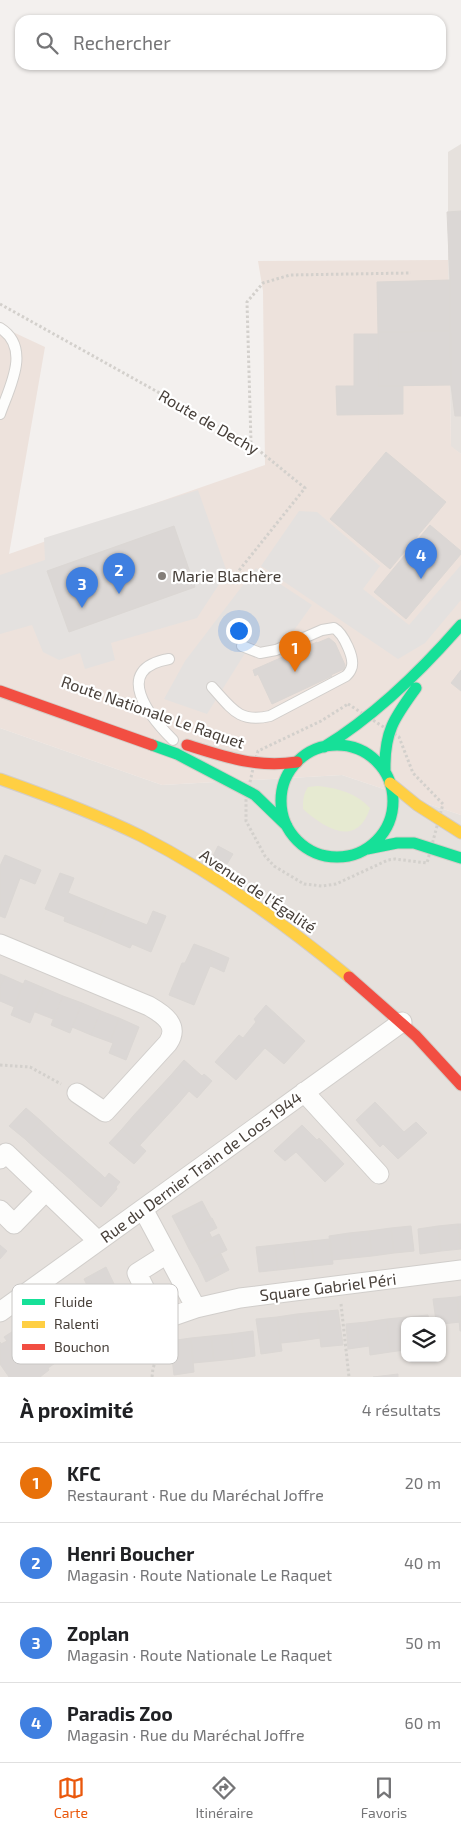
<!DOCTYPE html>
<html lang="fr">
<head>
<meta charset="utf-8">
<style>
  body { margin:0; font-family:"Exo 2",sans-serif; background:#f2f2f2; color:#202124 }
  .controls { position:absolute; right:15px; bottom:15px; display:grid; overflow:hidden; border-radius:10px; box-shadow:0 1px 4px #0004 }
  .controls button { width:45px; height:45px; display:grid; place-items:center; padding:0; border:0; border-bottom:1px solid #e0e0e0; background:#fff; color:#202124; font:25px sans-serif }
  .you { position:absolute; left:238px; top:630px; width:18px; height:18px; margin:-12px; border:4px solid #fff; border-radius:50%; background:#1a73e8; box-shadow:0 0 0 8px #1a73e833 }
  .badge { display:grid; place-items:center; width:32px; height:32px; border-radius:50%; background:#ea580c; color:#fff; font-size:16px; font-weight:700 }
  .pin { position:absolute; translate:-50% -41px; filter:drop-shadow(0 1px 2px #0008) }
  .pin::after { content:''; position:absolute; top:26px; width:18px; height:15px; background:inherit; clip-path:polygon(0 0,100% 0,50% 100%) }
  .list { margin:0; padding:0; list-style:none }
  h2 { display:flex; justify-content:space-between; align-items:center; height:65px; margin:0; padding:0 20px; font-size:21px }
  h2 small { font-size:16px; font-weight:400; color:#757577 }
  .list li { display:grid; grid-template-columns:32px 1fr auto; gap:15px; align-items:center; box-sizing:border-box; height:80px; padding:0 20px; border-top:1px solid #e0e0e0 }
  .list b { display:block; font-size:19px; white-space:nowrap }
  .list p { margin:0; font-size:16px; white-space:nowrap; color:#757577 }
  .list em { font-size:16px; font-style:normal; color:#757577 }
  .icon { flex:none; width:28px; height:28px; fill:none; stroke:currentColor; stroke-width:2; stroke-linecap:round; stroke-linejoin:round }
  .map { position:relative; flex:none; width:461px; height:1377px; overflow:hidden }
  .search { position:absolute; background:#fff; box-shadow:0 1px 4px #0004; left:15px; right:15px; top:15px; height:55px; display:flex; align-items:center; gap:12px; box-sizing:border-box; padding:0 18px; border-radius:15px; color:#757577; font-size:19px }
  .sheet { height:385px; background:#fff }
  nav { display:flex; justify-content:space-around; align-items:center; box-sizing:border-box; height:70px; border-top:1px solid #e0e0e0; background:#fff; font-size:14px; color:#757577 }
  nav a { display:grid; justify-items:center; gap:2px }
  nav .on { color:#ea580c }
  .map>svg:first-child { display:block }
  .residential { fill:#e6e1dd; fill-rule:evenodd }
  .commercial { fill:#ede2dc }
  .green { fill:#e6ead1 }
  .parking { fill:#e4e1df }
  .building { fill:#dbd7d5; stroke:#dbd7d4 }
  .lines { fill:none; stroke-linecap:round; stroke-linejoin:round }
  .lane-casing { stroke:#d1cecb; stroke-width:12 }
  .street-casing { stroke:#d1cecb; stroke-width:21 }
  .fast-casing { stroke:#d3cdc7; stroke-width:13 }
  .slow-casing { stroke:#d3cdc7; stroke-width:13 }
  .jam-casing { stroke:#d3cdc7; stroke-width:13 }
  .path { stroke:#d3d0cc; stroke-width:3; stroke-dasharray:2.5 2.5; stroke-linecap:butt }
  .lane { stroke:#fdfdfc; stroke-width:10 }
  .street { stroke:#fdfdfc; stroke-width:19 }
  .fast { stroke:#16e098; stroke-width:11 }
  .slow { stroke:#ffcf43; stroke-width:11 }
  .jam { stroke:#f24e42; stroke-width:11 }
  .poi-dot { fill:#847e79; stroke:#fff; stroke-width:2 }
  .labels { text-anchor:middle; stroke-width:4.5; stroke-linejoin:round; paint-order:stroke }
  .street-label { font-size:16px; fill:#48403a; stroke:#fff }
  .poi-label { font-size:16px; fill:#48403a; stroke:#fff; text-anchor:start }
  .key { fill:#fff; stroke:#c8c6c4; stroke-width:1 }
  .key-label { font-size:14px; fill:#48403a }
</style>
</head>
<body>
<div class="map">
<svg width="461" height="1377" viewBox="0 0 461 1377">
  <rect width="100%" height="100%" fill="#f3f0ee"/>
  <path class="residential" d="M461 144V454L451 447 448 260V152Z
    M0 728 162 785 342 775 461 815V1377H0ZM405 1321H442V1358H405Z"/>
  <path class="commercial" d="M448 260 451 446 461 454V815L342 775 162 785 0 728V326L45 347 9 554 265 465 263 291 258 261Z"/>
  <path class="green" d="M318 786C338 788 356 793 370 808 357 848 325 829 303 809 303 800 303 795 308 787Z"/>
  <path class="parking" d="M198 490 227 572 197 618 111 643 115 660 85 669 80 653 59 660 43 652 32 625 0 634V575L45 560 44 538Z
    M299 511 317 512 380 566 363 589 409 625 461 565V600L425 643 398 659 261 566Z
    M256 568 312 605 287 640 264 649 252 642 207 714 164 699 185 661Z"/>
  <path class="building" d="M461 211V416H455L451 385 450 280 447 212Z
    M450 280V331L378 332 377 282Z
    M450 331 451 385 378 386V332Z
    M354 334H378V386H403V414L337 415 336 386H354Z
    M386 452 446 502 390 569 330 519Z
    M430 525 461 551V554L406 619 374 592Z
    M174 526 195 587 69 632 47 571Z
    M329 638 335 643 345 665 344 669 331 675 332 676 272 704 258 674 255 676 253 670 317 642V643Z
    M461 670V691L451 683Z
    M218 846 233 854 227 864 213 856Z
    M5 855 41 870 35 884 20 878 5 918 0 916V866Z
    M60 873 74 878 68 893 107 909 97 934 64 921 65 917 45 909Z
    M107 909 147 925 153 911 166 916 151 952 132 944 130 948 97 934Z
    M194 944 210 950 213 967 210 966 194 1005 169 995 182 963H185Z
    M210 950 229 958 224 972 213 967Z
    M0 974 5 976 0 988Z
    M5 976 23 984 14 1007 0 1001V988Z
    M25 980 44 988 30 1023 11 1015Z
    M44 988 63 996 53 1019 35 1012Z
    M63 996 82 1003 70 1033 51 1025Z
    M82 1003 101 1011 91 1035 72 1027Z
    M266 1005 305 1041 284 1064 265 1048 236 1080 215 1062 239 1035 243 1038 256 1022 254 1019Z
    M101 1011 119 1018 110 1042 91 1035Z
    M119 1018 139 1027 126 1060 109 1053 113 1043 110 1042Z
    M184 1060 202 1076 204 1074 212 1081 197 1098 171 1075Z
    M171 1075 189 1091 177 1105 159 1088Z
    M159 1088 177 1105 164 1119 146 1102Z
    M146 1102 164 1119 152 1132 134 1115Z
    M375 1102 404 1132 416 1122 427 1133 398 1159 383 1144 380 1147 356 1120Z
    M26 1108 41 1121 25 1139 9 1126Z
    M134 1115 152 1132 140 1145 122 1129Z
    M41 1121 56 1135 40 1153 25 1139Z
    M302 1125 317 1140 319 1138 344 1164 325 1182 296 1152 285 1161 274 1151Z
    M122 1129 146 1151 134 1164 109 1143Z
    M56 1135 71 1148 55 1166 40 1153Z
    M71 1148 87 1162 71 1180 55 1166Z
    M87 1162 102 1175 86 1194 71 1180Z
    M109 1173 120 1182 116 1187 117 1189 101 1207 86 1194 102 1175 105 1178Z
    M202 1201 211 1218 181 1233 172 1216Z
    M212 1218 217 1228 209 1232 212 1238 189 1249 181 1233Z
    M458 1224H461V1249Z
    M458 1224 461 1249 441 1251 438 1226Z
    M411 1226 414 1251 394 1253 391 1228Z
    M438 1226 441 1251 420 1254 418 1229Z
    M391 1228 394 1253 372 1256 369 1231Z
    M369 1231 372 1256 352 1258 349 1233Z
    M349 1233 352 1258 332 1260 329 1236Z
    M219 1234 227 1250 198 1265 189 1249Z
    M330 1239 333 1264 314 1266 311 1241Z
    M311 1241 314 1266 296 1268 293 1243Z
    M293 1243 296 1268 278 1270 275 1245Z
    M0 1245 7 1251 0 1259Z
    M275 1245 278 1270 259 1272 256 1247Z
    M221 1254 229 1270 206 1282 198 1265Z
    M106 1267 115 1286 93 1297 84 1279Z
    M461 1296V1331H460L457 1297Z
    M457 1297 460 1322 442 1324V1321H436L433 1299Z
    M338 1310 343 1345 321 1347 317 1312Z
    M317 1312 320 1338 300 1341 297 1314Z
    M297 1314 300 1341 281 1343 277 1317Z
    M428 1315 429 1321H407V1317Z
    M35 1317 43 1329H48L49 1335 59 1343 56 1346 64 1357 48 1368 49 1370 40 1377H9L0 1364V1342L1 1344 7 1341 4 1337Z
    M277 1317 282 1351 261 1354 256 1319Z
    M407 1317V1321H405V1350L390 1352 387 1319Z
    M387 1319 390 1352 370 1355 367 1322Z
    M367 1322 369 1346 348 1349 346 1324Z
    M253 1331 255 1356 234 1359 231 1334Z
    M231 1334 234 1359 214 1361 211 1336Z
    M211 1336 214 1361 193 1363 191 1338Z
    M191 1338 194 1372 174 1375 170 1341Z
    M398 1374V1377H373Z"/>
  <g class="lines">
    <g class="lane-casing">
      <path id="lane" d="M0 328C32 348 9 388 0 414
        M169 659C111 669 150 717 173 740
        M212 687C232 709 239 723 270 716L346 676C348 674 350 672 351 669 356 659 343 633 334 628L322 630 276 650 260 653 242 646"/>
    </g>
    <g class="street-casing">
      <path id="street" d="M0 944 149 1006C163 1014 180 1025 168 1043L105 1112 77 1093
        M304 1092 379 1174
        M0 1159 6 1153 98 1241
        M143 1209 196 1308 240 1298 461 1270
        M0 1210 14 1224 46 1191
        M167 1254 137 1273 158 1316H173L196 1308
        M0 1312 402 1022"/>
    </g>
    <g class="fast-casing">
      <path id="fast" d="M281 801a56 56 0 1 1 112 0a56 56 0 1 1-112 0Z
        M152 745 177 754 255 795 287 826
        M324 747C376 715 421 671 461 625
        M385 771C384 732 394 718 416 688
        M367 849 397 843H414L461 858"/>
    </g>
    <g class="slow-casing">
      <path id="slow" d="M0 779C48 796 96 814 141 836 215 874 285 924 349 977
        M390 783 417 805 461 833"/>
    </g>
    <g class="jam-casing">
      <path id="jam" d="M0 691 152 745
        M187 745C225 757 256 768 297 762
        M349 977 416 1036 461 1085"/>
    </g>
    <path class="path" d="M0 304 251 444 305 488 229 583
      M251 443 247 302 263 283 290 275 411 273
      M348 704 399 737 413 773 443 804 427 863 395 859 388 860 336 884 322 886 304 884 274 866 265 856 246 821V800L254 764 258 751 321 721Z
      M0 1065 30 1067 61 1084
      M341 1304 349 1377
      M152 1377 153 1368 166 1335"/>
    <use href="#lane" class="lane"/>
    <use href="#street" class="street"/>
    <use href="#fast" class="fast"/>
    <use href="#slow" class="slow"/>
    <use href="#jam" class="jam"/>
  </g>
  <circle class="poi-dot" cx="162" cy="576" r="5"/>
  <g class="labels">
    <g class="street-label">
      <text transform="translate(209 422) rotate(30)" y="6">Route de Dechy</text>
      <text transform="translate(153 712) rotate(19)" y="6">Route Nationale Le Raquet</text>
      <text transform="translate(258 891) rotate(34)" y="6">Avenue de l'Égalité</text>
      <text transform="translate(201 1167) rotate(-36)" y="6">Rue du Dernier Train de Loos 1944</text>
      <text transform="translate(328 1287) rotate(-7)" y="6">Square Gabriel Péri</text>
    </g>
    <g class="poi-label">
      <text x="172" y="582">Marie Blachère</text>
    </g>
  </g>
  <rect x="12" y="1284" width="166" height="80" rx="8" class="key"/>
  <rect x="22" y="1299" width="23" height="6" fill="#16e098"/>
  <rect x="22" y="1321" width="23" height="7" fill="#ffcf43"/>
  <rect x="22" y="1344" width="23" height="6" fill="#f24e42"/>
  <g class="key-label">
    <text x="54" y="1307">Fluide</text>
    <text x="54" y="1329">Ralenti</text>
    <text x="54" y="1352">Bouchon</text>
  </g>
</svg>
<div class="controls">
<button><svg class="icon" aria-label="layers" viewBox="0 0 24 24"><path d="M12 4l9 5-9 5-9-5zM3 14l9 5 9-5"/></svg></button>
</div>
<div class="you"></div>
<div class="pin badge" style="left:295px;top:672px;background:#e8710a">1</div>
<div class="pin badge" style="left:119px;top:594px;background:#3f7fe0">2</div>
<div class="pin badge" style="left:82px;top:608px;background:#3f7fe0">3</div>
<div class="pin badge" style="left:421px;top:579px;background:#3f7fe0">4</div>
<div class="search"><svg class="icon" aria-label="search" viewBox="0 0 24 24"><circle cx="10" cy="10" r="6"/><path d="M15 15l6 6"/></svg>Rechercher</div>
</div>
<section class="sheet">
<h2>À proximité<small>4 résultats</small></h2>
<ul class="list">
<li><span class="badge" style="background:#e8710a">1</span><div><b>KFC</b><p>Restaurant · Rue du Maréchal Joffre</p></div><em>20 m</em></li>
<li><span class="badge" style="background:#3f7fe0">2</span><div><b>Henri Boucher</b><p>Magasin · Route Nationale Le Raquet</p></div><em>40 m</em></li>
<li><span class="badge" style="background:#3f7fe0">3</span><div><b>Zoplan</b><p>Magasin · Route Nationale Le Raquet</p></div><em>50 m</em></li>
<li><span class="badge" style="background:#3f7fe0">4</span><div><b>Paradis Zoo</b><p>Magasin · Rue du Maréchal Joffre</p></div><em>60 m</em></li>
</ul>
</section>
<nav>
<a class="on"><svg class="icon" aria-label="map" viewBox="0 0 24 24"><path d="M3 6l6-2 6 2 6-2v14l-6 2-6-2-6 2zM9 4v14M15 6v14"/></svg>Carte</a>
<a><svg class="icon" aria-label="directions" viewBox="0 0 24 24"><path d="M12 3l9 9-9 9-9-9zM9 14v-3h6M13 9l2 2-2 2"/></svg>Itinéraire</a>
<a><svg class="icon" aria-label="saved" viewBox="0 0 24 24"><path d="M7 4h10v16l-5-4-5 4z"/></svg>Favoris</a>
</nav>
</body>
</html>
